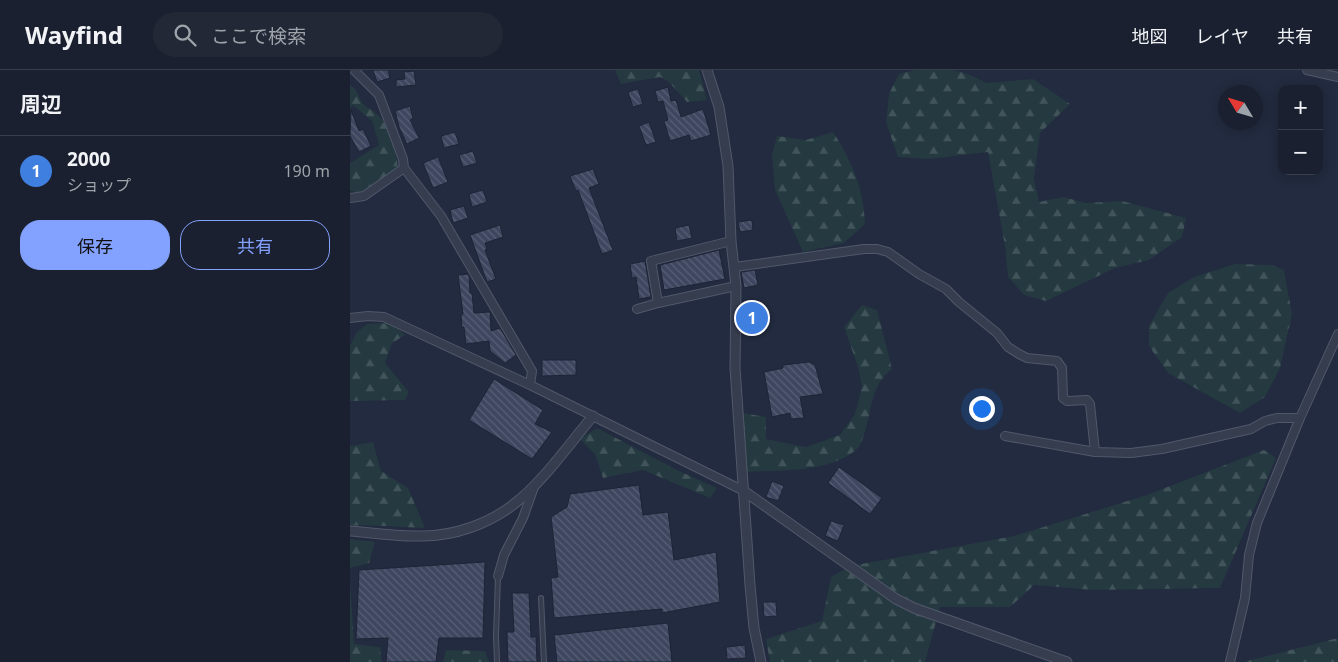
<!DOCTYPE html>
<html lang="ja">
<head>
<meta charset="utf-8">
<style>
  body { margin:0; font-family:"Noto Sans","Noto Sans JP",sans-serif; background:#232837; color:#f1f3f6 }
  .controls { position:absolute; right:15px; top:15px; display:grid; overflow:hidden; border-radius:10px; box-shadow:0 2px 12px #0003 }
  .controls button { width:45px; height:45px; display:grid; place-items:center; padding:0; border:0; border-bottom:1px solid #383e4b; background:#1a202f; color:#f1f3f6; font:25px sans-serif }
  .compass { position:absolute; left:868px; top:15px; width:45px; height:45px; border-radius:50%; background:#1a202f; box-shadow:0 2px 12px #0003; rotate:308deg }
  .you { position:absolute; left:631px; top:338px; width:18px; height:18px; margin:-12px; border:4px solid #fff; border-radius:50%; background:#1a73e8; box-shadow:0 0 0 8px #1a73e833 }
  .badge { display:grid; place-items:center; width:32px; height:32px; border-radius:50%; background:#83a2ff; color:#fff; font-size:16px; font-weight:700 }
  .pin { position:absolute; translate:-50% -50%; border:2px solid #fff; box-shadow:0 1px 5px #0006 }
  .list { margin:0; padding:0; list-style:none }
  h2 { display:flex; justify-content:space-between; align-items:center; height:65px; margin:0; padding:0 20px; font-size:21px }
  h2 small { font-size:16px; font-weight:400; color:#9fa3aa }
  .list li { display:grid; grid-template-columns:32px 1fr auto; gap:15px; align-items:center; box-sizing:border-box; height:70px; padding:0 20px; border-top:1px solid #383e4b }
  .list b { display:block; font-size:19px; white-space:nowrap }
  .list p { margin:0; font-size:16px; white-space:nowrap; color:#9fa3aa }
  .list em { font-size:16px; font-style:normal; color:#9fa3aa }
  .actions { display:flex; gap:10px; padding:15px 20px }
  .actions a { flex:1; padding:11px 0; border:1px solid #83a2ff; border-radius:20px; text-align:center; font-size:18px; color:#83a2ff }
  .actions .main { background:#83a2ff; color:#111 }
  .icon { flex:none; width:28px; height:28px; fill:none; stroke:currentColor; stroke-width:2; stroke-linecap:round; stroke-linejoin:round }
  .map { position:relative; flex:none; width:988px; height:592px; overflow:hidden }
  header { display:flex; align-items:center; gap:30px; box-sizing:border-box; height:70px; padding:0 25px; background:#1a202f; border-bottom:1px solid #383e4b }
  header strong { font-size:24px }
  nav { display:flex; gap:28px; margin-inline-start:auto; font-size:18px }
  .search { width:350px; height:45px; background:#232837; display:flex; align-items:center; gap:12px; box-sizing:border-box; padding:0 18px; border-radius:28px; color:#9fa3aa; font-size:19px }
  main { display:flex }
  aside { flex:1; background:#1a202f }
  .map>svg:first-child { display:block }
  .forest { fill:url(#forest-firs) }
  .building { fill:url(#building-back-hatch); stroke:#1d2436 }
  .lines { fill:none; stroke-linecap:round; stroke-linejoin:round }
  .service-casing { stroke:#51586a; stroke-width:6 }
  .minor-casing { stroke:#51586a; stroke-width:10 }
  .tertiary-casing { stroke:#51586a; stroke-width:11 }
  .service { stroke:#363d4f; stroke-width:4 }
  .minor { stroke:#363d4f; stroke-width:8 }
  .tertiary { stroke:#363d4f; stroke-width:9 }
</style>
</head>
<body>
<header>
<strong>Wayfind</strong>
<div class="search"><svg class="icon" aria-label="search" viewBox="0 0 24 24"><circle cx="10" cy="10" r="6"/><path d="M15 15l6 6"/></svg>ここで検索</div>
<nav><a>地図</a><a>レイヤ</a><a>共有</a></nav>
</header>
<main>
<aside>
<h2>周辺<small></small></h2>
<ul class="list">
<li><span class="badge" style="background:#3f7fe0">1</span><div><b>2000</b><p>ショップ</p></div><em>190 m</em></li>
</ul>
<div class="actions"><a class="main">保存</a><a>共有</a></div>
</aside>
<div class="map">
<svg width="988" height="592" viewBox="0 0 988 592">
  <defs>
    <pattern id="forest-firs" width="22" height="20" patternUnits="userSpaceOnUse" patternTransform="scale(1.25)"><rect width="22" height="20" fill="#243940"/><path d="M5 1l3.5 6h-7zM16 11l3.5 6h-7z" fill="#41545a"/></pattern>
    <pattern id="building-back-hatch" width="6" height="6" patternUnits="userSpaceOnUse" patternTransform="scale(1.25)"><rect width="6" height="6" fill="#3e475f"/><path d="M-1 5l2 2M0 0l6 6M5-1l2 2" fill="none" stroke="#585f75"/></pattern>
  </defs>
  <rect width="100%" height="100%" fill="#222b3f"/>
  <path class="forest" d="M265 0H349L357 30 337 32 318 11 310 7 271 14Z
    M565 0H603L618 4 637 13 683 9 720 34 690 63 684 109 689 132 713 127 736 133 772 131 836 148 832 167 799 190 765 198 696 231 674 225 658 207 655 176 638 82 579 89 548 87 536 52 539 24 549 4Z
    M0 15C11 23 7 27 13 34 17 38 23 40 27 44 39 55 47 83 48 99L11 123 0 121V93L29 75 22 51 3 35 0 38Z
    M483 62C502 91 514 119 515 154L494 173 453 182 425 120 422 85 427 66 456 70Z
    M885 194 922 195 934 200 942 244 930 298 915 327 890 343 818 303 799 276V256L818 223 844 207Z
    M512 235 527 240 542 299C526 312 523 326 519 346 517 353 513 373 508 378 482 403 431 400 397 402L393 343 416 347V369L456 377 490 365 505 344 512 317 508 297 494 257Z
    M41 253 55 265 42 273 35 293 59 322 55 330 0 331V276L6 263 17 254Z
    M247 358 329 401 367 418 360 428 293 400 253 408 245 384 230 369Z
    M23 372 31 401 58 418 75 458 12 455 0 456V376Z
    M914 380 926 388 870 518 744 520 684 515 660 537H590L575 592H420L416 569 472 551 481 507 501 496 664 466 794 426Z
    M0 469 25 472 19 493 0 498Z
    M0 510 4 574 30 577 32 592H0Z
    M988 568V592H894L897 591Z
    M96 580 135 581 139 592H93Z"/>
  <path class="building" d="M23 0H38L40 8 27 12Z
    M64 1 66 15 46 17V10L55 9 54 2Z
    M318 17 321 31 326 30 331 47 353 39 361 65 341 71 339 65 320 71 314 51 318 50 313 31 308 32 305 21Z
    M288 19 293 34 283 37 278 22Z
    M60 36 63 49 60 50 69 68 57 74 49 57 45 41Z
    M1 40 9 61 13 59 21 76 9 82 0 66Z
    M299 52 306 72 296 75 289 56Z
    M105 62 109 74 94 78 91 66Z
    M123 81 127 93 113 97 109 85Z
    M88 87 98 112 83 118 73 93Z
    M243 99 249 114 239 118 263 180 252 184 228 120 226 121 220 106Z
    M133 120 137 132 122 137 119 124Z
    M114 136 118 148 103 153 100 140Z
    M402 150 403 160 390 162 388 152Z
    M150 155 153 167 135 173 137 179 135 180 146 209 137 212 120 165Z
    M339 155 342 168 327 171 325 158Z
    M369 180 375 209 314 220 310 195Z
    M295 191 301 227 289 229 286 207 282 208 280 194Z
    M405 200 408 215 394 218 391 202Z
    M119 204 120 223H122L124 243 140 242 141 261 150 258 166 285 155 293 140 281 139 271 116 274 114 257H112L111 245 113 244 108 205Z
    M413 244 415 260 402 262 399 246Z
    M192 290H226V305L192 306Z
    M459 292 465 295 473 324 450 327 454 348 441 349 440 343 422 347 414 302 433 298V295Z
    M144 309 193 340 185 354 202 362 182 389 119 350Z
    M489 397 532 428 520 444 478 413Z
    M422 411 434 416 428 431 416 427Z
    M289 415 293 445 318 442 324 490 366 482 370 532 312 543V539L204 548 201 508 208 507 201 447 217 437 220 424Z
    M481 451 494 455 488 471 475 466Z
    M135 492 133 568H89L86 592H36L38 568 6 569 9 500Z
    M162 523H179L181 567H186L187 592H158L157 562H164Z
    M413 532H426L427 546 414 547Z
    M318 553 322 592H207L204 565Z
    M395 575 396 588 377 589 376 577Z"/>
  <g class="lines">
    <g class="service-casing">
      <path id="service" d="M191 528 194 592
        M147 592 146 566 148 506"/>
    </g>
    <g class="minor-casing">
      <path id="minor" d="M4 0 29 25 53 89 54 98 91 146 182 301 180 315
        M957 0 988 7
        M0 128 14 126 54 98
        M385 197 514 179H527L538 182 569 204 596 219 609 232 647 263 658 277 669 284 677 288 707 291 712 298 713 328 717 331 737 330 740 334 745 382
        M308 233 301 191 381 171
        M287 239 308 233 386 216
        M0 248 18 246 34 247 180 315 394 421
        M655 366 745 382 781 383 812 379 901 359 915 351 927 348H950
        M148 506 154 485 173 448 184 417
        M880 592 895 528 899 485 907 453 950 348 988 264"/>
    </g>
    <g class="tertiary-casing">
      <path id="tertiary" d="M357 0 369 37 378 96 381 171 386 216 385 298 400 515 404 558 411 592
        M394 421 546 529 564 538 717 592
        M0 461C24 463 48 467 72 466 104 466 139 454 164 434 192 413 220 373 243 346"/>
    </g>
    <use href="#service" class="service"/>
    <use href="#minor" class="minor"/>
    <use href="#tertiary" class="tertiary"/>
  </g>
</svg>
<div class="controls">
<button>+</button>
<button>−</button>
</div>
<svg class="compass" viewBox="-18 -18 36 36"><path d="M0-13l5 13h-10z" fill="#e53935"/><path d="M0 13l5-13h-10z" fill="#9fa3aa"/></svg>
<div class="you"></div>
<div class="pin badge" style="left:402px;top:248px;background:#3f7fe0">1</div>
</div>
</main>
</body>
</html>
